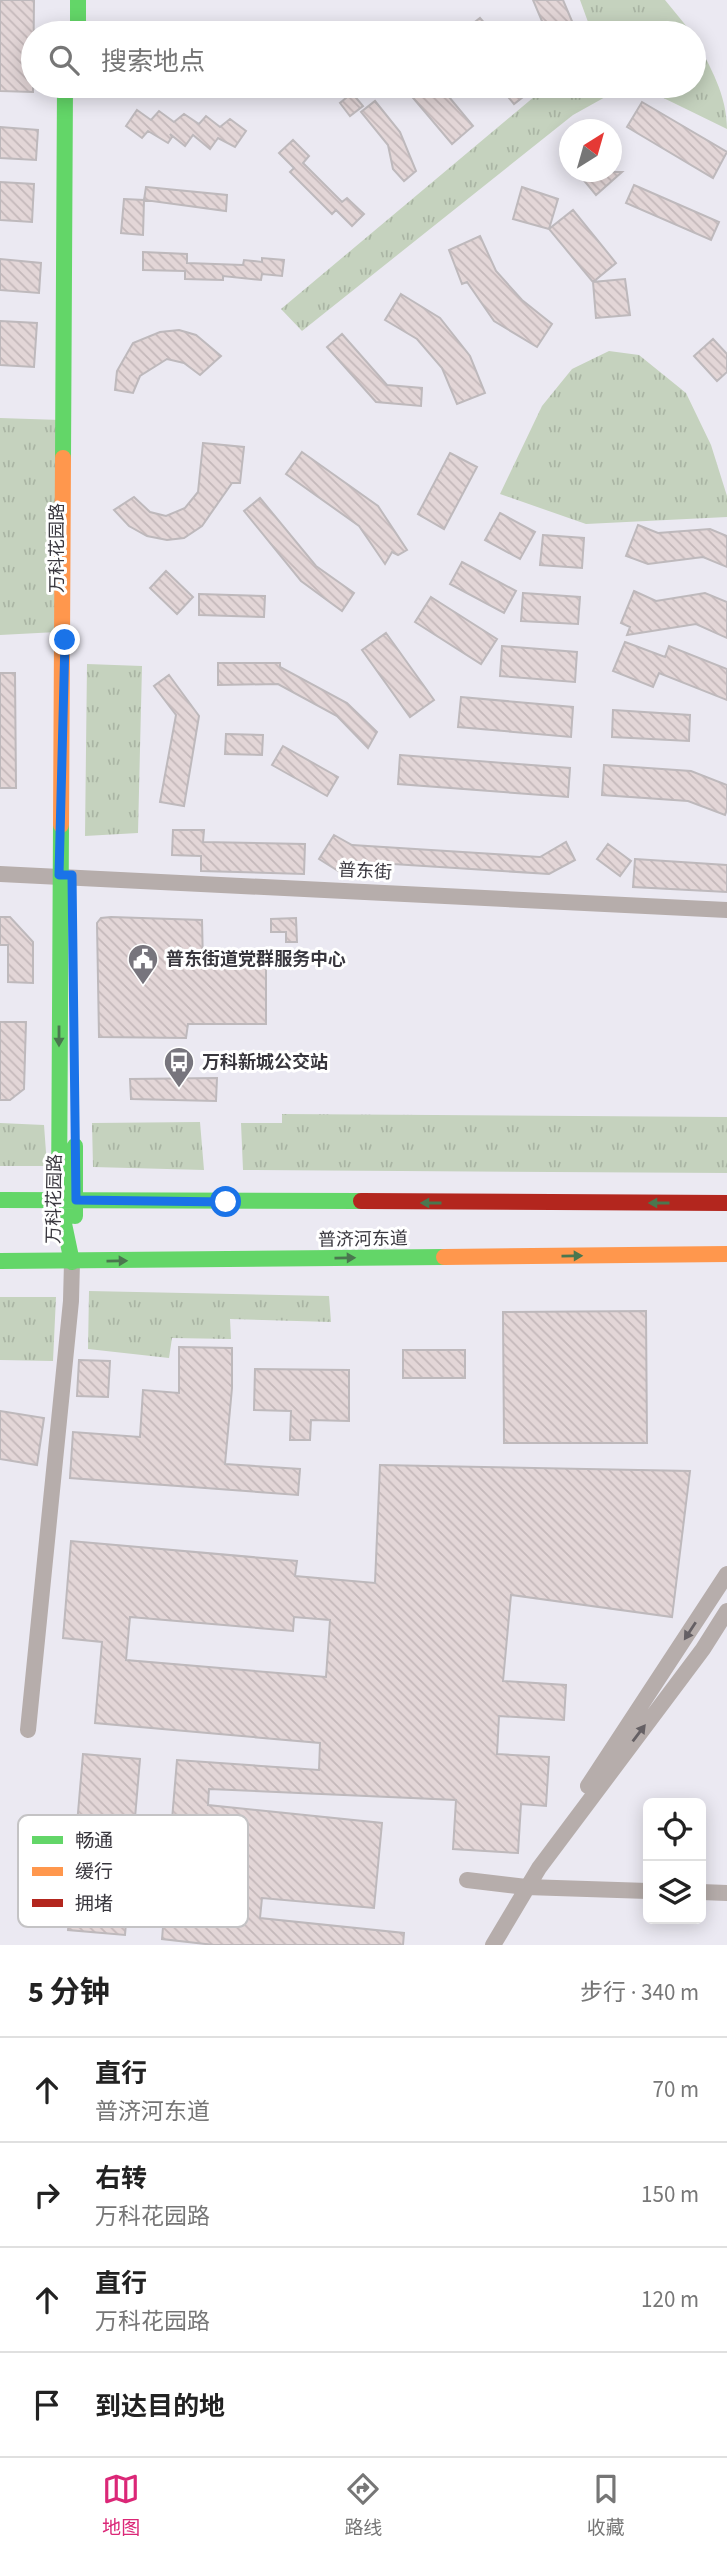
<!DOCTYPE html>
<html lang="zh">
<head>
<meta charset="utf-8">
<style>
  body { margin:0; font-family:"Source Sans 3","Noto Sans SC",sans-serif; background:#f6f6f6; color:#222 }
  .controls { position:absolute; right:21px; bottom:21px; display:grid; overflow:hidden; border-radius:10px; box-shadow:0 4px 18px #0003 }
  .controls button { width:63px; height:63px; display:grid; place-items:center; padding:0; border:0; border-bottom:2px solid #e0e0e0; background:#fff; color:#222; font:35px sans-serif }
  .compass { position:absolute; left:559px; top:119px; width:63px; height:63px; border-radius:50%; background:#fff; box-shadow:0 4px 18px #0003; rotate:37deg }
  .stop { position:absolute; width:21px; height:21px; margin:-16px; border:5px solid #1a73e8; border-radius:50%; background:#fff }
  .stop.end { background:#1a73e8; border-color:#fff; box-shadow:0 2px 7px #0008 }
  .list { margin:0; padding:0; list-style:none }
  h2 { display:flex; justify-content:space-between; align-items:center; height:91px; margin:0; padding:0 28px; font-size:30px }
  h2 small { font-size:23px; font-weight:400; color:#767676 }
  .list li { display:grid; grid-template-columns:46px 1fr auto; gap:21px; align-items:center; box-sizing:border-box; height:105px; padding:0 28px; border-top:2px solid #e0e0e0 }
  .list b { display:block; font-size:26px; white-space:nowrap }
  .list p { margin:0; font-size:23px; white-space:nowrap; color:#767676 }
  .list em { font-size:23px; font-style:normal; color:#767676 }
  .icon { flex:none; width:38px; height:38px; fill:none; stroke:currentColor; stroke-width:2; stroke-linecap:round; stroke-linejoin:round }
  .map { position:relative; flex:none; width:727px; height:1945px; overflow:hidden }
  .search { position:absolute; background:#fff; box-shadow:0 4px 18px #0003; left:21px; right:21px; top:21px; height:77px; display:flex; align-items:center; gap:18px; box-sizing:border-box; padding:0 24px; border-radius:38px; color:#767676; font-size:26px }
  .sheet { height:511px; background:#fff }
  nav { display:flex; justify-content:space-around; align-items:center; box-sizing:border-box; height:98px; border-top:2px solid #e0e0e0; background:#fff; font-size:19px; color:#767676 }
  nav a { display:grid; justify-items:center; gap:4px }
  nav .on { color:#db2777 }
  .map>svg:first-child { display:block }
  .grass { fill:url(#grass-tufts) }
  .building { fill:url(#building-back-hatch); stroke:#beb9bc; stroke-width:2; fill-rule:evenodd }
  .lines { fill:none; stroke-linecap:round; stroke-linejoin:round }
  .street { stroke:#b6adab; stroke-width:16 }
  .fast { stroke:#63d668; stroke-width:16 }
  .slow { stroke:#ff974d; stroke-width:16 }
  .jam { stroke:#b3261e; stroke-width:16 }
  .oneway { fill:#4a774f }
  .oneway2 { fill:#656064 }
  .route { stroke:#1a73e8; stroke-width:9 }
  .labels { text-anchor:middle; stroke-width:6; stroke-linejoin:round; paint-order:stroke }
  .street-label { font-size:18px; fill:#39373e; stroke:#fff }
  .poi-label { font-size:18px; font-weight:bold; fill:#39373e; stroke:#fff; text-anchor:start }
  .key { fill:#fff; stroke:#c4c3c5; stroke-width:2 }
  .key-label { font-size:19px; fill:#39373e }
</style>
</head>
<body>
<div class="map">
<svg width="727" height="1945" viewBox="0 0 727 1945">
  <defs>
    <pattern id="grass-tufts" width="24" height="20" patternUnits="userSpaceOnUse" patternTransform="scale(1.75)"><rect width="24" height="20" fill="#c5d2be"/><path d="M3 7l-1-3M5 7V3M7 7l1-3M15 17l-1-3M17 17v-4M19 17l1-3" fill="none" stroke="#aab5a4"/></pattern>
    <pattern id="building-back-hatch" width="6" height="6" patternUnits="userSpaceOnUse" patternTransform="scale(1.75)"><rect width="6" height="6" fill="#e3d6d7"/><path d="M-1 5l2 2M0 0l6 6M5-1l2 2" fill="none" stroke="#c4b8ba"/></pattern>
  </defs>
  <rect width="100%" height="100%" fill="#ebe9f2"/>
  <path class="grass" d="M580 0H665L692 33H592Z
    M694 37C710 66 727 95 727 129L639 86H694Z
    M547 86H625L573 115 302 331 281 309Z
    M609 351 639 355 686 393 711 445 727 496V517L586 524 500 494 542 406 572 369Z
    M0 418 61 420 57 632 0 635Z
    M87 664 142 666 138 833 85 836Z
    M282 1114 727 1117V1173L243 1170 241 1123H282Z
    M200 1122 204 1170 93 1167 92 1123Z
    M0 1123 44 1125 47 1166H0Z
    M89 1291 329 1296 331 1322 230 1319 231 1339 172 1338 169 1358 88 1349Z
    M0 1297H56L53 1361 0 1360Z"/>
  <path class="building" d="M0 0H34L33 92 0 91Z
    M533 0H563L577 33H547Z
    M480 18 493 33H461Z
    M403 86H440L473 126 452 144Z
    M499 86H537L514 104Z
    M352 93 363 106 350 116 340 103Z
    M375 101 400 132 416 171 404 181 393 169 388 145 361 112Z
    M642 102 727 152 713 178 627 127Z
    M137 110 151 120 159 111 174 122 184 114 199 124 206 116 220 127 230 119 246 131 235 147 218 138 210 149 193 135 185 146 170 134 172 137 168 143 148 131 142 138 126 126Z
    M0 127 38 130 36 160 0 158Z
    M293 140 309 156 303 163 342 202 347 198 364 214 352 226 336 210 332 214 290 172 294 168 279 153Z
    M577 172H622L596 195Z
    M0 182 34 184 32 222 0 220Z
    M634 185 719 222 711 240 626 203Z
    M146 187 227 195 226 211 144 200Z
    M522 187 558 199 549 229 513 219Z
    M124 199 144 200 143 235 121 233Z
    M573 210 616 263 593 282 549 229Z
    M480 236 496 271 522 300 552 324 537 347 494 321 467 282 462 284 449 250Z
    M143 252 187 254V263L243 265 244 260 262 262V258L284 260 282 276 262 274 261 280 223 276V280L185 279V271L143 270Z
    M0 259 41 263 39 293 0 290Z
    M625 279 630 315 596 318 593 282Z
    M401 294 440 318 470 356 485 393 457 404 442 368 417 339 385 320Z
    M0 321 37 323 34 367 0 365Z
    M179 330 196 335 221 356 200 375 184 363 167 359 140 376 133 393 115 390 117 371 133 343 160 332Z
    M342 334 387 385 422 388 421 406 376 402 327 347Z
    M713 339 727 354V372L717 381 694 356Z
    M203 443 244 447 240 483H232L202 526 184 538 167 540 147 536 129 526 114 510 134 497 150 512 166 516 185 508 198 492Z
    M302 452 378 506 407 550 398 555 392 552 385 564 359 526 286 474Z
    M450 453 477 467 444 529 418 514Z
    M260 498 316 566 354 593 342 611 301 581 244 511Z
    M500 513 535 532 520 559 485 540Z
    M638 525 658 533 710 529 727 536V567L703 557 648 564 626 556Z
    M543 535 584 538 582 568 540 565Z
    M462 562 516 591 504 613 450 584Z
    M166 571 193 597 177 614 150 588Z
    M634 591 656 601 705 593 727 602V638L696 624 627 635 630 627 621 623Z
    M523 593 580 597 578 624 521 621Z
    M199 594 265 596 264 617 199 615Z
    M431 597 497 639 481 664 415 622Z
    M386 633 434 700 410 717 362 650Z
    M625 642 665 657 669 646 727 669V700L659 673 653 687 613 671Z
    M502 646 577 652 575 682 500 676Z
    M218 663H280V667L347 703 377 732 368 748 337 716 278 684 218 685Z
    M0 673H15L16 788H0Z
    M169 675 199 716 184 806 160 802 176 715 154 686Z
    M461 697 573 707 571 737 458 727Z
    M613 710 690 715 689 741 612 737Z
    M226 734 263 735 262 755 225 754Z
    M283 746 338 777 327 796 272 765Z
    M400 755 570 768 568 797 398 784Z
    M604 765 691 771 727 785V809L725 815 688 801 602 795Z
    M173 830H204L203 842 305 844 304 874 201 871V856L172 855Z
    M334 835 352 845 540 857 566 842 575 860 549 874 346 861 340 872 319 859Z
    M608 844 631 861 620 876 597 859Z
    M635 859 727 865V892L633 887Z
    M0 917H10L33 942V983L8 982V945H0Z
    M111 917 202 920 203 964H266V1024H188L186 1038 99 1037 97 923 101 918Z
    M296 918 297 942H286V932H271V919Z
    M0 1022H26L24 1089 10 1100H0Z
    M217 1078 216 1101 131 1099 130 1079Z
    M646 1311 647 1443H504L503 1312Z
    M179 1347 232 1348V1388L225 1464 300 1469 298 1495 70 1478 73 1432 140 1437 143 1390 179 1393Z
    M403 1350H465V1378H403Z
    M79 1360 110 1361 108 1397 77 1396Z
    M255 1369 349 1370V1421L311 1420 310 1440H290L291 1411 254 1410Z
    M0 1411 44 1418 37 1465 0 1459Z
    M380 1465 690 1471 672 1617 511 1595 503 1681 566 1685 564 1720 499 1716 497 1754 549 1757 546 1806 521 1804 518 1853 453 1849 456 1800 209 1789 208 1805 382 1823 374 1908 262 1898 260 1918 404 1933 403 1945H214L162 1939 177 1760 319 1770 320 1743 95 1723 102 1642 63 1638 71 1541 297 1561 295 1576 375 1583ZM130 1617 293 1631 294 1617 330 1620 326 1677 126 1660Z
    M83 1754 140 1759 125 1935 68 1930Z"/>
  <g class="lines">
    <path class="street" d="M0 874 727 910
      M28 1730 71 1301 72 1262
      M588 1786 727 1574
      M467 1880 526 1887 648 1891
      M701 1892 727 1893
      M493 1945 539 1868 703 1649 727 1611"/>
    <path class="fast" d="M78 0V33
      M63 458 65 86
      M61 825 59 1200 72 1262
      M75 1146V1216
      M0 1200 361 1201
      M0 1261 444 1257"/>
    <path class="slow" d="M61 825 63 458
      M444 1257 727 1254"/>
    <path class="jam" d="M361 1201 727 1203"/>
  </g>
  <defs><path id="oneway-solid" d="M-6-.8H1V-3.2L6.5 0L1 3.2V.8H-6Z" transform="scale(1.75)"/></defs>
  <g class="oneway">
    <use href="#oneway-solid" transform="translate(59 1036) rotate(90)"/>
    <use href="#oneway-solid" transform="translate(431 1203) rotate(-180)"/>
    <use href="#oneway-solid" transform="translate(659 1203) rotate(-180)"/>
    <use href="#oneway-solid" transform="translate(572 1256) rotate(-1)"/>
    <use href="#oneway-solid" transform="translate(345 1258) rotate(-1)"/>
    <use href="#oneway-solid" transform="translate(117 1261) rotate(-1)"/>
  </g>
  <g class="oneway2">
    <use href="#oneway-solid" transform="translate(690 1631) rotate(123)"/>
    <use href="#oneway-solid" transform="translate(639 1733) rotate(-53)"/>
  </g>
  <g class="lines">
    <path class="route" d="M65 640 59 875H72L76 1200 226 1202"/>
  </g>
  <defs>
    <g id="civic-pin" transform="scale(1.575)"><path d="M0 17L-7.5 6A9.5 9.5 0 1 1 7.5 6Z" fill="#77757d" stroke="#fff"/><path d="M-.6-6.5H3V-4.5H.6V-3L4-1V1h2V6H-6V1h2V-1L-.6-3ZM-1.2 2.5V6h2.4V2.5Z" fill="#fff"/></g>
    <g id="bus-pin" transform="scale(1.575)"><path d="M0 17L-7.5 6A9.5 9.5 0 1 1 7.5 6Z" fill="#77757d" stroke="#fff"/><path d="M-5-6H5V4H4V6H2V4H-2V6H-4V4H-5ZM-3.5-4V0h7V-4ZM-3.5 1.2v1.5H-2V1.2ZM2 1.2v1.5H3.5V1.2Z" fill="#fff"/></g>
  </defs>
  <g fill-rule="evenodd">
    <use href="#civic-pin" x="143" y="959"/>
    <use href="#bus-pin" x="179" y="1062"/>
  </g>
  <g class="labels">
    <g class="street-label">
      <text transform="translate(57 548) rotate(-90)" y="6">万科花园路</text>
      <text transform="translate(365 871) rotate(3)" y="6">普东街</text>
      <text transform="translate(54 1199) rotate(-89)" y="6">万科花园路</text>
      <text transform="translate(363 1239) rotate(-1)" y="6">普济河东道</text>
    </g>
    <g class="poi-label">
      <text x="166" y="965">普东街道党群服务中心</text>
      <text x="202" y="1068">万科新城公交站</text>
    </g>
  </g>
  <rect x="18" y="1815" width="230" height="112" rx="10" class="key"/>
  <rect x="32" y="1836" width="31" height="8" fill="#63d668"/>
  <rect x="32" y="1867" width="31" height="9" fill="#ff974d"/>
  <rect x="32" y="1899" width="31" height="8" fill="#b3261e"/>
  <g class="key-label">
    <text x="75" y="1847">畅通</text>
    <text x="75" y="1878">缓行</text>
    <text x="75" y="1910">拥堵</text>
  </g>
</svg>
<div class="controls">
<button><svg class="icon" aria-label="locate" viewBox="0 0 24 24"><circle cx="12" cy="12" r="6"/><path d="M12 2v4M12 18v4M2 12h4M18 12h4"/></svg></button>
<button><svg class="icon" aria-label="layers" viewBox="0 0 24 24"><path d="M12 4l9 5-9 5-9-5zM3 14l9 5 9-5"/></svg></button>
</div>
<svg class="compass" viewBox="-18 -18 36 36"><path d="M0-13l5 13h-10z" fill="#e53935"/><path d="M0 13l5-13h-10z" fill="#767676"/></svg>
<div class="stop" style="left:226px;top:1202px"></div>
<div class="stop end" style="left:65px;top:640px"></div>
<div class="search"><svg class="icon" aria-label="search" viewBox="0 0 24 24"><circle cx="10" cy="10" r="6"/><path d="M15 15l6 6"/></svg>搜索地点</div>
</div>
<section class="sheet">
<h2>5 分钟<small>步行 · 340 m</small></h2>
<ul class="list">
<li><svg class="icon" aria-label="ahead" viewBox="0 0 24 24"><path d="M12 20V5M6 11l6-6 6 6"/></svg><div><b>直行</b><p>普济河东道</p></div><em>70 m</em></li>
<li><svg class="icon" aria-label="right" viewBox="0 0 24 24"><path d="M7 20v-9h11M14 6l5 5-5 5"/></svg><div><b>右转</b><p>万科花园路</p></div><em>150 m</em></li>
<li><svg class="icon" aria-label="ahead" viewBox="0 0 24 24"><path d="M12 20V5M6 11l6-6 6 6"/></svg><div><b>直行</b><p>万科花园路</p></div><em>120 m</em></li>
<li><svg class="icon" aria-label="arrive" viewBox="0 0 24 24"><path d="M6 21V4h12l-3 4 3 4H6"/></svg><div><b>到达目的地</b></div></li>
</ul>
</section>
<nav>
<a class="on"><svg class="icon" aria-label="map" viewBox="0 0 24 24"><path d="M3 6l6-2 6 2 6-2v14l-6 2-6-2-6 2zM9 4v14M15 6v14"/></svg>地图</a>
<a><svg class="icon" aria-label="directions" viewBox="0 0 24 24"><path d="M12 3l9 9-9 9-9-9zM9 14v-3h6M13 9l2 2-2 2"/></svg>路线</a>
<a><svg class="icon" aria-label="saved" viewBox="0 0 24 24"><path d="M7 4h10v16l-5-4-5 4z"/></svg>收藏</a>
</nav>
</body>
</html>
